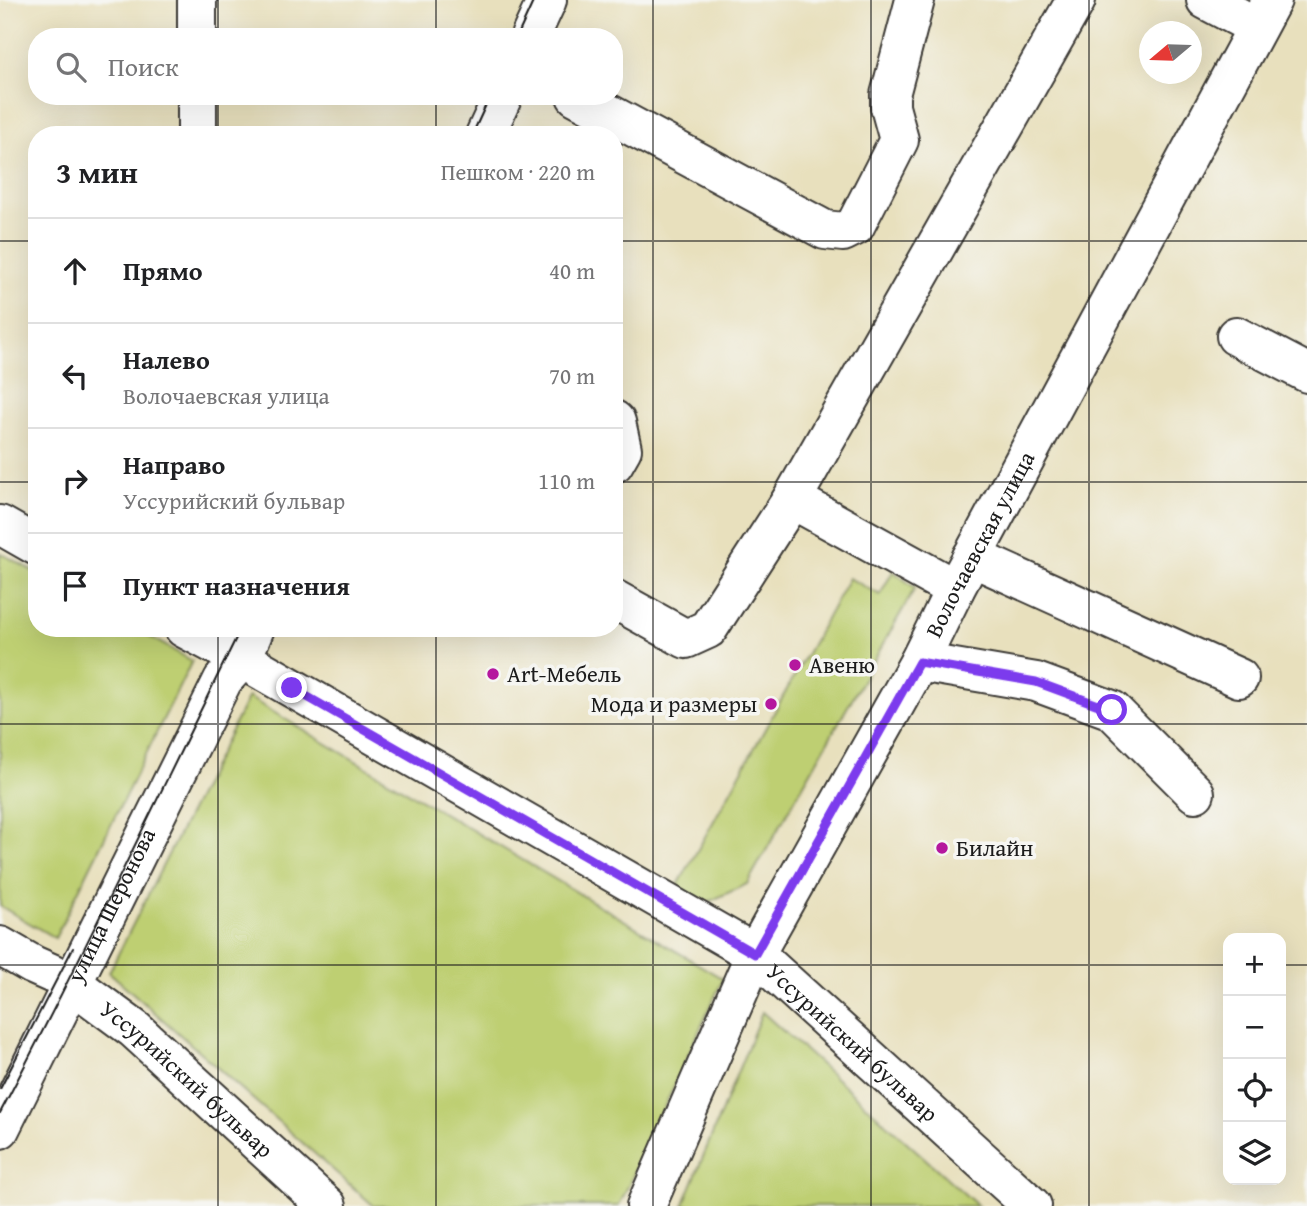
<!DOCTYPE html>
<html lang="ru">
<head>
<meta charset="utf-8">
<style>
  body { margin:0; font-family:"Gentium Book Plus",serif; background:#f6f6f6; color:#202124 }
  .controls { position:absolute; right:21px; bottom:21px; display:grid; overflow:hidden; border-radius:14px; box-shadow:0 7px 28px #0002 }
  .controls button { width:63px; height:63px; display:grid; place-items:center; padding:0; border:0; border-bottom:2px solid #e0e0e0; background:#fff; color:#202124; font:35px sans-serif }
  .compass { position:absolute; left:1139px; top:21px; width:63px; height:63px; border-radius:50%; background:#fff; box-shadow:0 7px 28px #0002; rotate:251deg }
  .stop { position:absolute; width:21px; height:21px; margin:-16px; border:5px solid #7c3aed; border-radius:50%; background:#fff }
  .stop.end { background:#7c3aed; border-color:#fff; box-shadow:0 2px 7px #0008 }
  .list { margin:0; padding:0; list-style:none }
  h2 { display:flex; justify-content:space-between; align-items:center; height:91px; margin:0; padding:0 28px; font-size:30px }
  h2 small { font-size:23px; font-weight:400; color:#757577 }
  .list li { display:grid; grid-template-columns:46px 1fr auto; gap:21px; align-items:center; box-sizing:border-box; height:105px; padding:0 28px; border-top:2px solid #e0e0e0 }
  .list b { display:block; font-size:26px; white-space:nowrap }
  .list p { margin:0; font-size:23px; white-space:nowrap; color:#757577 }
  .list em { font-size:23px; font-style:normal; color:#757577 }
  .icon { flex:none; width:38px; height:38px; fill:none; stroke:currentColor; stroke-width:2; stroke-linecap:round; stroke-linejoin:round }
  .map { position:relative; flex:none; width:1307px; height:1206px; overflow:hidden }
  .search { position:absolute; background:#fff; box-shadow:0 7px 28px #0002; left:28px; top:28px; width:595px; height:77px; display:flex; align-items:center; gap:18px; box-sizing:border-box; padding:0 24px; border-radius:28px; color:#757577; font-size:26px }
  .panel { position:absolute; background:#fff; box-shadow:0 7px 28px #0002; left:28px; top:126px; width:595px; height:511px; border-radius:28px }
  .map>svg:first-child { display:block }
  .green { fill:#becf72; stroke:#6d7647; stroke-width:2 }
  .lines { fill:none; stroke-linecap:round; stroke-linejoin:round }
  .minor-casing { stroke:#3b3934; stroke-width:42 }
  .major-casing { stroke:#3b3934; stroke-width:42 }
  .minor { stroke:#fff; stroke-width:38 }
  .major { stroke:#fff; stroke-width:38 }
  .tram { stroke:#1c1c1c; stroke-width:2 }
  .route { stroke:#7c3aed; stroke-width:9 }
  .grid { fill:none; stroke:#1c1c1c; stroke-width:2; stroke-opacity:0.55 }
  .poi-dot { fill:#b5179e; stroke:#f6f6f2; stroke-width:2.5 }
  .labels { text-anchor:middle; stroke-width:7; stroke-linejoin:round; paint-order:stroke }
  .street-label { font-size:23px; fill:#1c1c1c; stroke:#f6f6f2 }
  .poi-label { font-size:23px; fill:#1c1c1c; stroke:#f6f6f2; text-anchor:start }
</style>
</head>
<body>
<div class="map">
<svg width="1307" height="1206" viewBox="0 0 1307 1206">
  <rect width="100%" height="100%" fill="#f6f6f2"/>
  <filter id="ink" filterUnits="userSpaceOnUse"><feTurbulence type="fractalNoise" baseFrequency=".0143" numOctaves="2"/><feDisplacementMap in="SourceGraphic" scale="14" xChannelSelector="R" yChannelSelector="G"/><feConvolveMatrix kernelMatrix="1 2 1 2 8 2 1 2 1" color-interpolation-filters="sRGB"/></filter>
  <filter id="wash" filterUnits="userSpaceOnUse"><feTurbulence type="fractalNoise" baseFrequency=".00686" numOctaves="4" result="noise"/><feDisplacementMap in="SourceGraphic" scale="28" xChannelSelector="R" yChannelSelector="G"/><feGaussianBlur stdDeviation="1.57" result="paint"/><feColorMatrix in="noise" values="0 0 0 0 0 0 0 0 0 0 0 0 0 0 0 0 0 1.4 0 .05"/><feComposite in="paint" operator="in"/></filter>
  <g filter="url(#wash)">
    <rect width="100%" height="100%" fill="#e8e0bd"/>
    <path class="green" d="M0 553 37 573V628H134L192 661 55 938 0 906Z
      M893 571 915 588 747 884 704 904 677 887 849 578 880 595Z
      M248 697 723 979 619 1206H374L109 972Z
      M762 1012 978 1206H683Z"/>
  </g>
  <g filter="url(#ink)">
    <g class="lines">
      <g class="minor-casing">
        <g id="minor">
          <path d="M197 0V37"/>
          <path d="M1206 0 1257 27"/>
          <path d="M197 96V135"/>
          <path d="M576 96 825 230 843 232 855 226 899 140 890 107V95L915 0"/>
          <path d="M1236 336 1307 373"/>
          <path d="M614 420 616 422 622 449 614 463"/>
          <path d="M792 499 1076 0"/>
          <path d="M0 525 37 546"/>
          <path d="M972 557 1239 678"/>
          <path d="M614 599 686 639 708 629 792 499 955 589"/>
          <path id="s1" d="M184 628 242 659 755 954 1032 1206"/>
          <path d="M919 662 1036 682 1112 710 1195 793"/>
          <path id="s2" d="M0 946 33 965 69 981 134 1029 327 1206"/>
        </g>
      </g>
      <g class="major-casing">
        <g id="major">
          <path d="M530 37 547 0"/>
          <path d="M485 135 503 96"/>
          <path id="s3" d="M0 1129 223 680 242 659 255 628"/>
          <path id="s4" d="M646 1206 755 954 919 662 955 589 1272 0"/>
        </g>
      </g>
      <use href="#minor" class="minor"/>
      <use href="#major" class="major"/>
      <path class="tram" d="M517 37 534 0
        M472 135 490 96
        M0 1089 73 948
        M0 1113C84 954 161 790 241 628"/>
    </g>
  </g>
  <g class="lines" filter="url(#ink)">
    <path class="route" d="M292 688 755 954 919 662 1036 682 1112 710"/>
  </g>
  <path class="grid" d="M218 0V37M436 0V37M653 0V1206M871 0V1206M1089 0V1206M218 96V135M436 96V135M0 241H37M614 241H1307M0 482H37M614 482H1307M218 628V1206M436 628V1206M0 724H1307M0 965H1228M1281 965H1307"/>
  <g class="poi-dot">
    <circle cx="795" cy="665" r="7"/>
    <circle cx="493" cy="674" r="7"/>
    <circle cx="771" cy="704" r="7"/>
    <circle cx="942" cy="848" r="7"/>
  </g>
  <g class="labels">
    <g class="street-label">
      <text dy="8" stroke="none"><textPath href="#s4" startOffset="742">Волочаевская улица</textPath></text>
      <text dy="8" stroke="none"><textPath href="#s3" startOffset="250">улица Шеронова</textPath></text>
      <text dy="8" stroke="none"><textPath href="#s1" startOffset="789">Уссурийский бульвар</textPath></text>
      <text dy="8" stroke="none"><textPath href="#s2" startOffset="231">Уссурийский бульвар</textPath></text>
    </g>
    <g class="poi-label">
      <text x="809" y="673">Авеню</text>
      <text x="507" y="682">Art-Мебель</text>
      <text x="757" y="712" text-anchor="end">Мода и размеры</text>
      <text x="956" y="856">Билайн</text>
    </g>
  </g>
</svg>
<div class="controls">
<button>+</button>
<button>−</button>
<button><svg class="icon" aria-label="locate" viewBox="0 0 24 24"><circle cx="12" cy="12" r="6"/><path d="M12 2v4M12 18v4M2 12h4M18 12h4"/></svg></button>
<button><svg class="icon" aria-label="layers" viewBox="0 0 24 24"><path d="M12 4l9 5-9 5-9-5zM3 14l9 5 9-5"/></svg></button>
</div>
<svg class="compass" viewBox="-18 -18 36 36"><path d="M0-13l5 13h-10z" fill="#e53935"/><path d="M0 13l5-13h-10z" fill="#757577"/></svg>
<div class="stop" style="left:1112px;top:710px"></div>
<div class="stop end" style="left:292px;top:688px"></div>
<div class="search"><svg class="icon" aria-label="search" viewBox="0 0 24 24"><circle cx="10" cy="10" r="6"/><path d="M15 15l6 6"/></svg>Поиск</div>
<section class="panel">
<h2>3 мин<small>Пешком · 220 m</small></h2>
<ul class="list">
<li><svg class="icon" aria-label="ahead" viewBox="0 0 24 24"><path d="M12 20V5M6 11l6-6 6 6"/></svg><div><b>Прямо</b></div><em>40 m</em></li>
<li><svg class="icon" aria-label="left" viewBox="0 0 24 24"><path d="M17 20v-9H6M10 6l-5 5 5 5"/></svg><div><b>Налево</b><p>Волочаевская улица</p></div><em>70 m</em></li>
<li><svg class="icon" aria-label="right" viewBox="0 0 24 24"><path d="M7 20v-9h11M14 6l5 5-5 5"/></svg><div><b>Направо</b><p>Уссурийский бульвар</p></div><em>110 m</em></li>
<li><svg class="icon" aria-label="arrive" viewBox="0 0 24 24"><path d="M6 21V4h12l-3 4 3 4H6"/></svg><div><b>Пункт назначения</b></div></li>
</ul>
</section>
</div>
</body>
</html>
